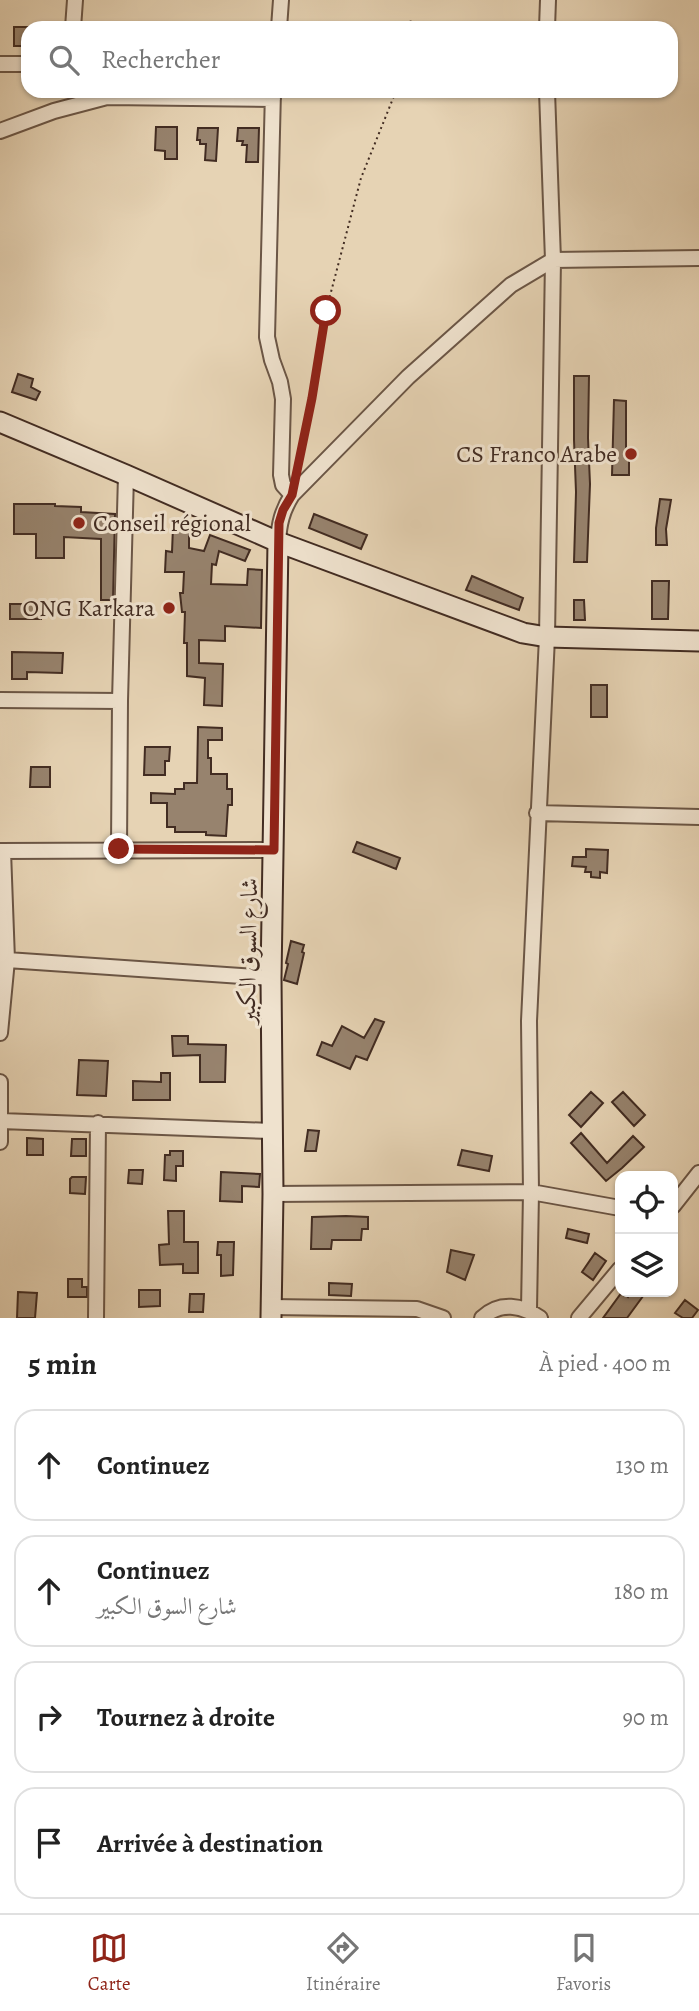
<!DOCTYPE html>
<html lang="fr">
<head>
<meta charset="utf-8">
<style>
  body { margin:0; font-family:Alegreya,Amiri,serif; background:#f6f6f6; color:#222 }
  .controls { position:absolute; right:21px; bottom:21px; display:grid; overflow:hidden; border-radius:14px; box-shadow:0 2px 5px #0004 }
  .controls button { width:63px; height:63px; display:grid; place-items:center; padding:0; border:0; border-bottom:2px solid #e0e0e0; background:#fff; color:#222; font:35px sans-serif }
  .stop { position:absolute; width:21px; height:21px; margin:-16px; border:5px solid #8f2418; border-radius:50%; background:#fff }
  .stop.end { background:#8f2418; border-color:#fff; box-shadow:0 2px 7px #0008 }
  .list { margin:0; padding:0; list-style:none }
  h2 { display:flex; justify-content:space-between; align-items:center; height:91px; margin:0; padding:0 28px; font-size:30px }
  h2 small { font-size:23px; font-weight:400; color:#767676 }
  .list li { display:grid; grid-template-columns:46px 1fr auto; gap:21px; align-items:center; box-sizing:border-box; height:112px; margin:0 14px 14px; padding:0 14px; border:2px solid #e0e0e0; border-radius:21px }
  .list b { display:block; font-size:26px; white-space:nowrap }
  .list p { margin:0; font-size:23px; white-space:nowrap; color:#767676 }
  .list em { font-size:23px; font-style:normal; color:#767676 }
  .icon { flex:none; width:38px; height:38px; fill:none; stroke:currentColor; stroke-width:2; stroke-linecap:round; stroke-linejoin:round }
  .map { position:relative; flex:none; width:699px; height:1318px; overflow:hidden }
  .search { position:absolute; background:#fff; box-shadow:0 2px 5px #0004; left:21px; right:21px; top:21px; height:77px; display:flex; align-items:center; gap:18px; box-sizing:border-box; padding:0 24px; border-radius:21px; color:#767676; font-size:26px }
  .sheet { height:595px; background:#fff }
  nav { display:flex; justify-content:space-around; align-items:center; box-sizing:border-box; height:98px; border-top:2px solid #e0e0e0; background:#fff; font-size:19px; color:#767676 }
  nav a { display:grid; justify-items:center; gap:4px }
  nav .on { color:#8f2418 }
  .map>svg:first-child { display:block }
  .building { fill:#97836e; stroke:#422c22; stroke-width:2 }
  .lines { fill:none; stroke-linecap:round; stroke-linejoin:round }
  .street-casing { stroke:#6b5646; stroke-width:18 }
  .secondary-casing { stroke:#422c22; stroke-width:23 }
  .path { stroke:#422c22; stroke-width:2; stroke-dasharray:2 3.5; stroke-linecap:butt }
  .street { stroke:#efe2ce; stroke-width:14 }
  .secondary { stroke:#efe2ce; stroke-width:19 }
  .route { stroke:#8f2418; stroke-width:9 }
  .poi-dot { fill:#8f2418; stroke:#efe2ce; stroke-width:2.5 }
  .labels { text-anchor:middle; stroke-width:6; stroke-linejoin:round; paint-order:stroke }
  .poi-label { font-size:24px; fill:#422c22; stroke:#efe2ce; text-anchor:end }
  .street-label { font-size:24px; fill:#422c22; stroke:#efe2ce }
</style>
</head>
<body>
<div class="map">
<svg width="699" height="1318" viewBox="0 0 699 1318">
  <rect width="100%" height="100%" fill="#e6d3b4"/>
  <filter id="stains"><feTurbulence type="fractalNoise" baseFrequency=".00286" numOctaves="4"/><feColorMatrix values="0 0 0 0 .2 0 0 0 0 .09 0 0 0 0 .02 0 0 0 .5 -.17"/></filter>
  <radialGradient id="worn" r=".72"><stop offset=".6" stop-color="#630" stop-opacity="0"/><stop offset="1" stop-color="#630" stop-opacity=".3"/></radialGradient>
  <path class="building" d="M14 27H28V46H14Z
    M156 127H177V159H165V151L155 150Z
    M198 128H218L216 161 205 160 206 144H200V140H197Z
    M238 128H259L258 162H246L247 145H242L243 141H237Z
    M18 374 33 379 31 387 40 392 36 400 12 392Z
    M574 376H589L588 438 590 484 587 562H574L576 492 574 440Z
    M614 400 626 401V448H629V475H612Z
    M660 499 671 500 666 529 667 545H656V528Z
    M14 504H55V506L81 507V512L115 514 113 600H101V539L64 537V558H36V534H14Z
    M314 514 367 535 361 549 309 528Z
    M173 527H189V548L204 551 210 535 250 550 245 561 219 551 216 565 212 564 211 584 247 585 248 569 262 570 261 628 225 626V641L199 640V663L223 664 222 706 204 705 205 678 187 676V643H184L185 612H182L180 593H183L184 572H165L166 551 172 552Z
    M472 576 523 598 519 610 466 590Z
    M652 581H669L668 619H652Z
    M574 600H584L585 620H574Z
    M10 604H41V619H10Z
    M12 652 63 653 62 673 27 672V679H12Z
    M591 685H607V717H591Z
    M198 727 222 728V740H208V758H211V774H227V789H232V805H228L226 836 206 835V832H175V827H167V803H151V793L175 794V789H184V783H197Z
    M145 747H170L169 761H165V775H144Z
    M31 767H50V787H30Z
    M357 842 400 858 396 869 353 852Z
    M586 849 608 850 607 873 600 872V878L591 877V872H585L586 867 572 866 573 857H586Z
    M291 941 304 945 302 952 304 953 297 984 284 980 288 964 286 963Z
    M375 1019 384 1022 367 1060 356 1056 350 1069 317 1055 322 1042 332 1046 342 1026 364 1038Z
    M172 1036H188V1044L226 1045 225 1082H200V1055L173 1056Z
    M79 1060 108 1061 106 1096 77 1095Z
    M161 1073H170V1100H133V1081L161 1082Z
    M591 1092 603 1103 581 1127 569 1115Z
    M623 1092 645 1115 634 1126 612 1102Z
    M308 1130 319 1131 316 1151H305Z
    M581 1133 607 1163 633 1136 644 1147 622 1168 606 1181 571 1143Z
    M27 1138 43 1139V1155H27Z
    M72 1139H86V1156H71Z
    M462 1150 492 1156 489 1171 458 1165Z
    M170 1151H183V1166H176V1181L164 1180 165 1155H170Z
    M129 1170H143L142 1184 128 1183Z
    M221 1172 260 1174 259 1187 242 1186V1202L220 1201Z
    M72 1177H86L85 1194 70 1193V1179Z
    M168 1211H184V1242H198V1273H183V1264L160 1265 159 1245 169 1244Z
    M346 1216 368 1217V1229H362L361 1240H332L331 1249H311L312 1217Z
    M568 1229 589 1234 587 1243 566 1238Z
    M218 1242H234L233 1275 221 1276V1255H217Z
    M451 1250 474 1255 465 1280 447 1272Z
    M595 1253 606 1261 593 1280 582 1272Z
    M68 1279H82V1287H87V1297H68Z
    M329 1283 352 1284 351 1296 329 1295Z
    M139 1290H160V1306L139 1307Z
    M18 1292 37 1293 35 1318H17Z
    M622 1292 628 1297 631 1292H646L627 1318H603Z
    M190 1294H204L203 1312H189Z
    M685 1300 698 1310 692 1318H683L675 1313Z"/>
  <g class="lines">
    <g class="street-casing">
      <path id="street" d="M73 28 75 0
        M279 28 281 0
        M547 28 548 0
        M0 64H28
        M273 91 267 337 272 360 280 382 283 399 281 475 283 485 292 495
        M107 97 273 99
        M0 131 54 111 107 97 103 92
        M278 542C279 524 282 511 292 495L408 377 511 285 553 260 699 258
        M0 700 120 701
        M537 813 699 817
        M119 849 120 701 126 475
        M0 851 274 850
        M7 960 271 978
        M0 1033 7 960 3 851
        M0 1082V1142
        M1 1121 271 1131
        M273 1194 531 1192 620 1208
        M673 1206 699 1173
        M271 1307 417 1309 443 1318
        M529 1310 531 1192 529 1021 547 637 553 260 547 91
        M96 1318 98 1123
        M482 1318C500 1301 522 1305 540 1318
        M579 1318 620 1269"/>
    </g>
    <g class="secondary-casing">
      <path id="secondary" d="M0 422 126 475 278 542 523 633 547 637 699 641
        M271 1318 273 1194 271 978 278 542"/>
    </g>
    <path class="path" d="M410 28 411 18
      M297 470 326 311 361 178 396 91"/>
    <use href="#street" class="street"/>
    <use href="#secondary" class="secondary"/>
  </g>
  <g class="lines">
    <path class="route" d="M119 849 274 850 279 523 283 510 292 495 312 398 326 311"/>
  </g>
  <g class="poi-dot">
    <circle cx="631" cy="454" r="7"/>
    <circle cx="79" cy="523" r="7"/>
    <circle cx="169" cy="608" r="7"/>
  </g>
  <g class="labels">
    <g class="poi-label">
      <text x="617" y="462">CS Franco Arabe</text>
      <text x="93" y="531" text-anchor="start">Conseil régional</text>
      <text x="155" y="616">ONG Karkara</text>
    </g>
    <g class="street-label">
      <text transform="translate(248 951) rotate(-89)" y="8">شارع السوق الكبير</text>
    </g>
  </g>
  <rect width="100%" height="100%" filter="url(#stains)"/>
  <rect width="100%" height="100%" fill="url(#worn)"/>
</svg>
<div class="controls">
<button><svg class="icon" aria-label="locate" viewBox="0 0 24 24"><circle cx="12" cy="12" r="6"/><path d="M12 2v4M12 18v4M2 12h4M18 12h4"/></svg></button>
<button><svg class="icon" aria-label="layers" viewBox="0 0 24 24"><path d="M12 4l9 5-9 5-9-5zM3 14l9 5 9-5"/></svg></button>
</div>
<div class="stop" style="left:326px;top:311px"></div>
<div class="stop end" style="left:119px;top:849px"></div>
<div class="search"><svg class="icon" aria-label="search" viewBox="0 0 24 24"><circle cx="10" cy="10" r="6"/><path d="M15 15l6 6"/></svg>Rechercher</div>
</div>
<section class="sheet">
<h2>5 min<small>À pied · 400 m</small></h2>
<ul class="list">
<li><svg class="icon" aria-label="ahead" viewBox="0 0 24 24"><path d="M12 20V5M6 11l6-6 6 6"/></svg><div><b>Continuez</b></div><em>130 m</em></li>
<li><svg class="icon" aria-label="ahead" viewBox="0 0 24 24"><path d="M12 20V5M6 11l6-6 6 6"/></svg><div><b>Continuez</b><p>شارع السوق الكبير</p></div><em>180 m</em></li>
<li><svg class="icon" aria-label="right" viewBox="0 0 24 24"><path d="M7 20v-9h11M14 6l5 5-5 5"/></svg><div><b>Tournez à droite</b></div><em>90 m</em></li>
<li><svg class="icon" aria-label="arrive" viewBox="0 0 24 24"><path d="M6 21V4h12l-3 4 3 4H6"/></svg><div><b>Arrivée à destination</b></div></li>
</ul>
</section>
<nav>
<a class="on"><svg class="icon" aria-label="map" viewBox="0 0 24 24"><path d="M3 6l6-2 6 2 6-2v14l-6 2-6-2-6 2zM9 4v14M15 6v14"/></svg>Carte</a>
<a><svg class="icon" aria-label="directions" viewBox="0 0 24 24"><path d="M12 3l9 9-9 9-9-9zM9 14v-3h6M13 9l2 2-2 2"/></svg>Itinéraire</a>
<a><svg class="icon" aria-label="saved" viewBox="0 0 24 24"><path d="M7 4h10v16l-5-4-5 4z"/></svg>Favoris</a>
</nav>
</body>
</html>
